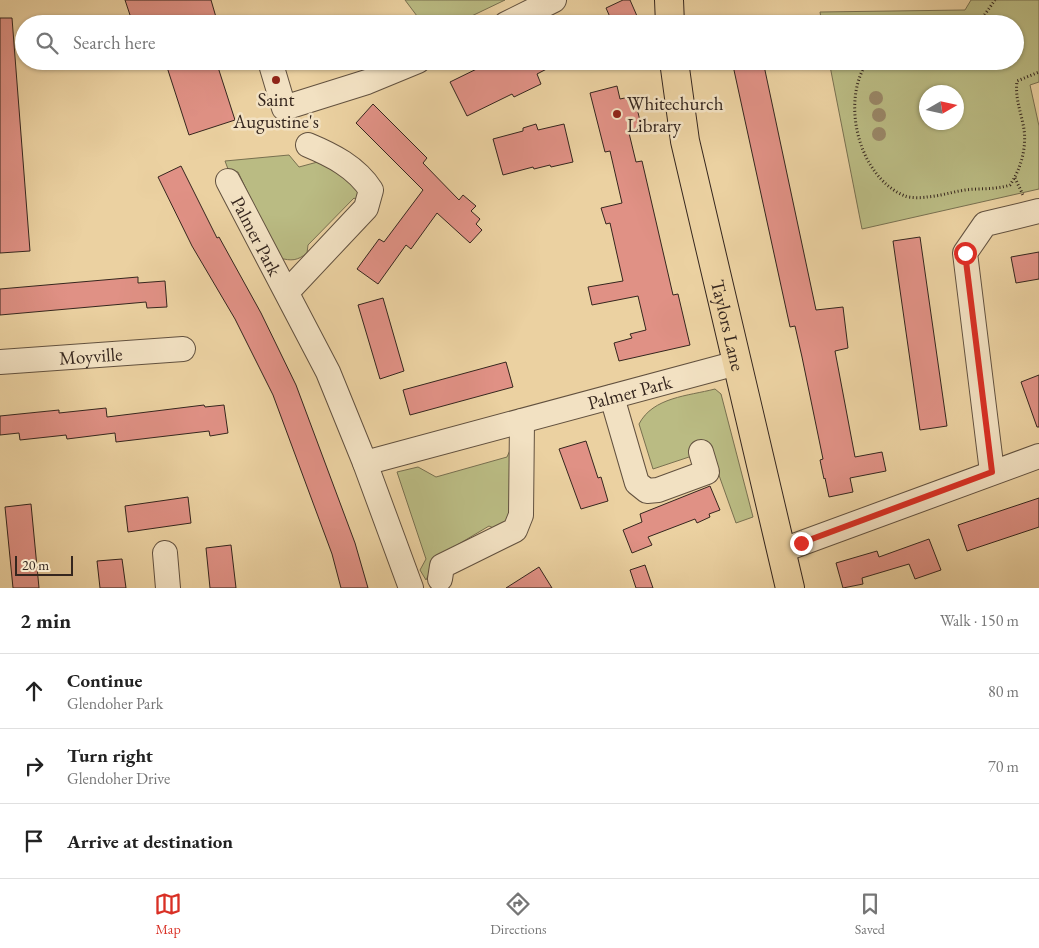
<!DOCTYPE html>
<html lang="en">
<head>
<meta charset="utf-8">
<style>
  body { margin:0; font-family:"EB Garamond",serif; background:#f2f2f2; color:#222 }
  .compass { position:absolute; left:919px; top:85px; width:45px; height:45px; border-radius:50%; background:#fff; box-shadow:0 1px 4px #0004; rotate:81deg }
  .scale { position:absolute; left:15px; bottom:12px; width:58px; box-sizing:border-box; padding-left:5px; border:2px solid #35261e; border-top:0; font-size:14px; line-height:18px; white-space:nowrap; color:#35261e; -webkit-text-stroke:4px #f2e1c2; paint-order:stroke }
  .stop { position:absolute; width:15px; height:15px; margin:-11px; border:4px solid #d93025; border-radius:50%; background:#fff }
  .stop.end { background:#d93025; border-color:#fff; box-shadow:0 1px 5px #0008 }
  .list { margin:0; padding:0; list-style:none }
  h2 { display:flex; justify-content:space-between; align-items:center; height:65px; margin:0; padding:0 20px; font-size:21px }
  h2 small { font-size:16px; font-weight:400; color:#767676 }
  .list li { display:grid; grid-template-columns:32px 1fr auto; gap:15px; align-items:center; box-sizing:border-box; height:75px; padding:0 20px; border-top:1px solid #e0e0e0 }
  .list b { display:block; font-size:19px; white-space:nowrap }
  .list p { margin:0; font-size:16px; white-space:nowrap; color:#767676 }
  .list em { font-size:16px; font-style:normal; color:#767676 }
  .icon { flex:none; width:28px; height:28px; fill:none; stroke:currentColor; stroke-width:2; stroke-linecap:round; stroke-linejoin:round }
  .map { position:relative; flex:none; width:1039px; height:588px; overflow:hidden }
  .search { position:absolute; background:#fff; box-shadow:0 1px 4px #0004; left:15px; right:15px; top:15px; height:55px; display:flex; align-items:center; gap:12px; box-sizing:border-box; padding:0 18px; border-radius:28px; color:#767676; font-size:19px }
  .sheet { height:290px; background:#fff }
  nav { display:flex; justify-content:space-around; align-items:center; box-sizing:border-box; height:70px; border-top:1px solid #e0e0e0; background:#fff; font-size:14px; color:#767676 }
  nav a { display:grid; justify-items:center; gap:2px }
  nav .on { color:#d93025 }
  .map>svg:first-child { display:block }
  .green { fill:#babb83; stroke:#787050; fill-rule:evenodd }
  .building { fill:#e09185; stroke:#35261e }
  .lines { fill:none; stroke-linecap:round; stroke-linejoin:round }
  .minor-casing { stroke:#62513f; stroke-width:26 }
  .major-casing { stroke:#35261e; stroke-width:30 }
  .path { stroke:#35261e; stroke-width:3; stroke-dasharray:1 2.5; stroke-linecap:butt }
  .minor { stroke:#f2e1c2; stroke-width:24 }
  .major { stroke:#ebd1a1; stroke-width:28 }
  .tree { fill:#998767 }
  .route { stroke:#d93025; stroke-width:6 }
  .poi-dot { fill:#8f2418; stroke:#f2e1c2; stroke-width:2 }
  .labels { text-anchor:middle; stroke-width:5; stroke-linejoin:round; paint-order:stroke }
  .poi-label { font-size:19px; fill:#35261e; stroke:#f2e1c2 }
  .street-label { font-size:19px; fill:#35261e; stroke:#f2e1c2 }
</style>
</head>
<body>
<div class="map">
<svg width="1039" height="588" viewBox="0 0 1039 588">
  <rect width="100%" height="100%" fill="#ebd1a1"/>
  <filter id="stains"><feTurbulence type="fractalNoise" baseFrequency=".004" numOctaves="4"/><feColorMatrix values="0 0 0 0 .2 0 0 0 0 .09 0 0 0 0 .02 0 0 0 .5 -.17"/></filter>
  <radialGradient id="worn" r=".72"><stop offset=".6" stop-color="#630" stop-opacity="0"/><stop offset="1" stop-color="#630" stop-opacity=".3"/></radialGradient>
  <path class="green" d="M405 0H505L455 24H423Z
    M971 0H1039V82L1030 85 1039 126V189L862 229 829 61H1015V24H822L820 12 965 10ZM956 92V122H926V92Z
    M289 155 299 167 325 160 336 173 351 174 361 185 360 202 354 198 308 245 307 253C297 261 292 261 279 258L238 172 228 169 225 161Z
    M715 389 721 394 753 517 736 523 710 450 653 469 639 424C653 397 688 396 715 389Z
    M514 441 511 517 500 531 489 526 437 557 426 580 420 570 426 559 397 472 418 467 436 477 507 457Z"/>
  <path class="building" d="M125 0H211L218 24H133Z
    M623 0H630L637 16 622 24H613L606 8Z
    M0 18H12L30 251 0 253Z
    M165 61H216L235 120 189 135Z
    M493 61H562L537 74 541 84 514 97 512 94 467 116 450 82Z
    M732 61H763L816 310 843 307 848 348 835 351 855 457 882 452 886 471 850 478 853 492 829 497 825 478 824 479 820 460 823 459 802 357 795 326 790 327Z
    M617 86 620 99 634 96 642 129 629 133 636 162 642 161 673 295 678 294 690 345 619 361 614 343 632 338 630 334 646 330 638 296 592 305 588 287 623 281 610 223 606 224 601 208 622 203 610 151 605 152 590 93Z
    M373 104 427 158 423 163 459 200 463 195 476 206 471 211 480 219 476 224 482 230 470 243 437 213 411 249 406 245 378 284 357 269 379 239 384 242 423 190 356 123Z
    M536 124 538 130 564 124 573 162 551 167 550 165 534 169 533 167 503 175 493 139 523 131V128Z
    M181 166 217 238 219 237 261 313 296 385 355 543 368 588H341L332 554 273 395 235 319 192 246 158 177Z
    M920 237 947 426 920 430 893 241Z
    M1039 252V279L1016 283 1011 257Z
    M138 277V283L165 281 167 307 147 308 146 302 0 315V289Z
    M383 298 404 371 380 379 358 305Z
    M506 362 513 387 410 415 403 390Z
    M1039 375V427H1037L1021 382Z
    M204 405 205 407 224 405 228 433 210 436 209 431 116 442 115 433 67 439 66 435 20 440 19 433 0 435V416L59 410V413L106 408 107 417Z
    M586 441 598 478 601 477 608 501 581 509 559 449Z
    M710 486 720 510 709 514 710 517 697 523 695 519 648 537 652 545 632 553 623 530 642 522 640 514Z
    M188 497 191 523 128 532 125 506Z
    M1039 498V527L967 551 958 525Z
    M31 504 39 588H13L5 507Z
    M929 539 941 570 915 579 909 564 862 578 863 584 843 588 836 563 877 551 879 557Z
    M231 545 236 588H210L206 548Z
    M122 559 126 588H100L97 561Z
    M645 565 653 588H636L630 570Z
    M539 567 552 588H506Z"/>
  <g class="lines">
    <g class="minor-casing">
      <g id="minor">
        <path d="M506 24 554 0"/>
        <path d="M270 61 284 108 367 82 418 61"/>
        <path id="s1" d="M228 181 328 372 365 463 411 588"/>
        <path d="M287 292 366 208 371 190C356 167 332 155 308 145"/>
        <path id="s2" d="M0 362 183 349"/>
        <path d="M612 397 637 483 647 491 658 490 707 472 701 452"/>
        <path id="s3" d="M365 463 737 363"/>
        <path d="M992 472 965 253 985 224 1039 211"/>
        <path d="M783 550 1039 456"/>
        <path d="M165 553 168 588"/>
        <path d="M440 579 442 566 515 530 521 515 522 421"/>
      </g>
    </g>
    <g class="major-casing">
      <g id="major">
        <path d="M669 0 670 24"/>
        <path id="s4" d="M674 61 685 141 790 588"/>
      </g>
    </g>
    <path class="path" d="M974 24 983 17 995 0
      M868 61C840 100 858 177 905 196 910 198 921 198 927 197 940 196 952 192 965 190 980 188 995 190 1010 185 1021 169 1028 145 1023 124 1020 109 1015 97 1017 81L1039 72
      M1015 178 1023 195"/>
    <use href="#minor" class="minor"/>
    <use href="#major" class="major"/>
  </g>
  <g class="tree">
    <circle cx="876" cy="98" r="7"/>
    <circle cx="879" cy="115" r="7"/>
    <circle cx="879" cy="134" r="7"/>
  </g>
  <g class="lines">
    <path class="route" d="M801 543 992 472 965 253"/>
  </g>
  <g class="poi-dot">
    <circle cx="276" cy="80" r="5"/>
    <circle cx="617" cy="114" r="5"/>
  </g>
  <g class="labels">
    <g class="poi-label">
      <text x="276" y="106">Saint<tspan x="276" dy="22">Augustine's</tspan></text>
      <text x="627" y="110" text-anchor="start">Whitechurch<tspan x="627" dy="22">Library</tspan></text>
    </g>
    <g class="street-label">
      <text dy="7" stroke="none"><textPath href="#s1" startOffset="62">Palmer Park</textPath></text>
      <text dy="7" stroke="none"><textPath href="#s4" startOffset="270">Taylors Lane</textPath></text>
      <text dy="7" stroke="none"><textPath href="#s2" startOffset="91">Moyville</textPath></text>
      <text dy="7" stroke="none"><textPath href="#s3" startOffset="274">Palmer Park</textPath></text>
    </g>
  </g>
  <rect width="100%" height="100%" filter="url(#stains)"/>
  <rect width="100%" height="100%" fill="url(#worn)"/>
</svg>
<svg class="compass" viewBox="-18 -18 36 36"><path d="M0-13l5 13h-10z" fill="#e53935"/><path d="M0 13l5-13h-10z" fill="#767676"/></svg>
<div class="scale">20 m</div>
<div class="stop" style="left:965px;top:253px"></div>
<div class="stop end" style="left:801px;top:543px"></div>
<div class="search"><svg class="icon" aria-label="search" viewBox="0 0 24 24"><circle cx="10" cy="10" r="6"/><path d="M15 15l6 6"/></svg>Search here</div>
</div>
<section class="sheet">
<h2>2 min<small>Walk · 150 m</small></h2>
<ul class="list">
<li><svg class="icon" aria-label="ahead" viewBox="0 0 24 24"><path d="M12 20V5M6 11l6-6 6 6"/></svg><div><b>Continue</b><p>Glendoher Park</p></div><em>80 m</em></li>
<li><svg class="icon" aria-label="right" viewBox="0 0 24 24"><path d="M7 20v-9h11M14 6l5 5-5 5"/></svg><div><b>Turn right</b><p>Glendoher Drive</p></div><em>70 m</em></li>
<li><svg class="icon" aria-label="arrive" viewBox="0 0 24 24"><path d="M6 21V4h12l-3 4 3 4H6"/></svg><div><b>Arrive at destination</b></div></li>
</ul>
</section>
<nav>
<a class="on"><svg class="icon" aria-label="map" viewBox="0 0 24 24"><path d="M3 6l6-2 6 2 6-2v14l-6 2-6-2-6 2zM9 4v14M15 6v14"/></svg>Map</a>
<a><svg class="icon" aria-label="directions" viewBox="0 0 24 24"><path d="M12 3l9 9-9 9-9-9zM9 14v-3h6M13 9l2 2-2 2"/></svg>Directions</a>
<a><svg class="icon" aria-label="saved" viewBox="0 0 24 24"><path d="M7 4h10v16l-5-4-5 4z"/></svg>Saved</a>
</nav>
</body>
</html>
